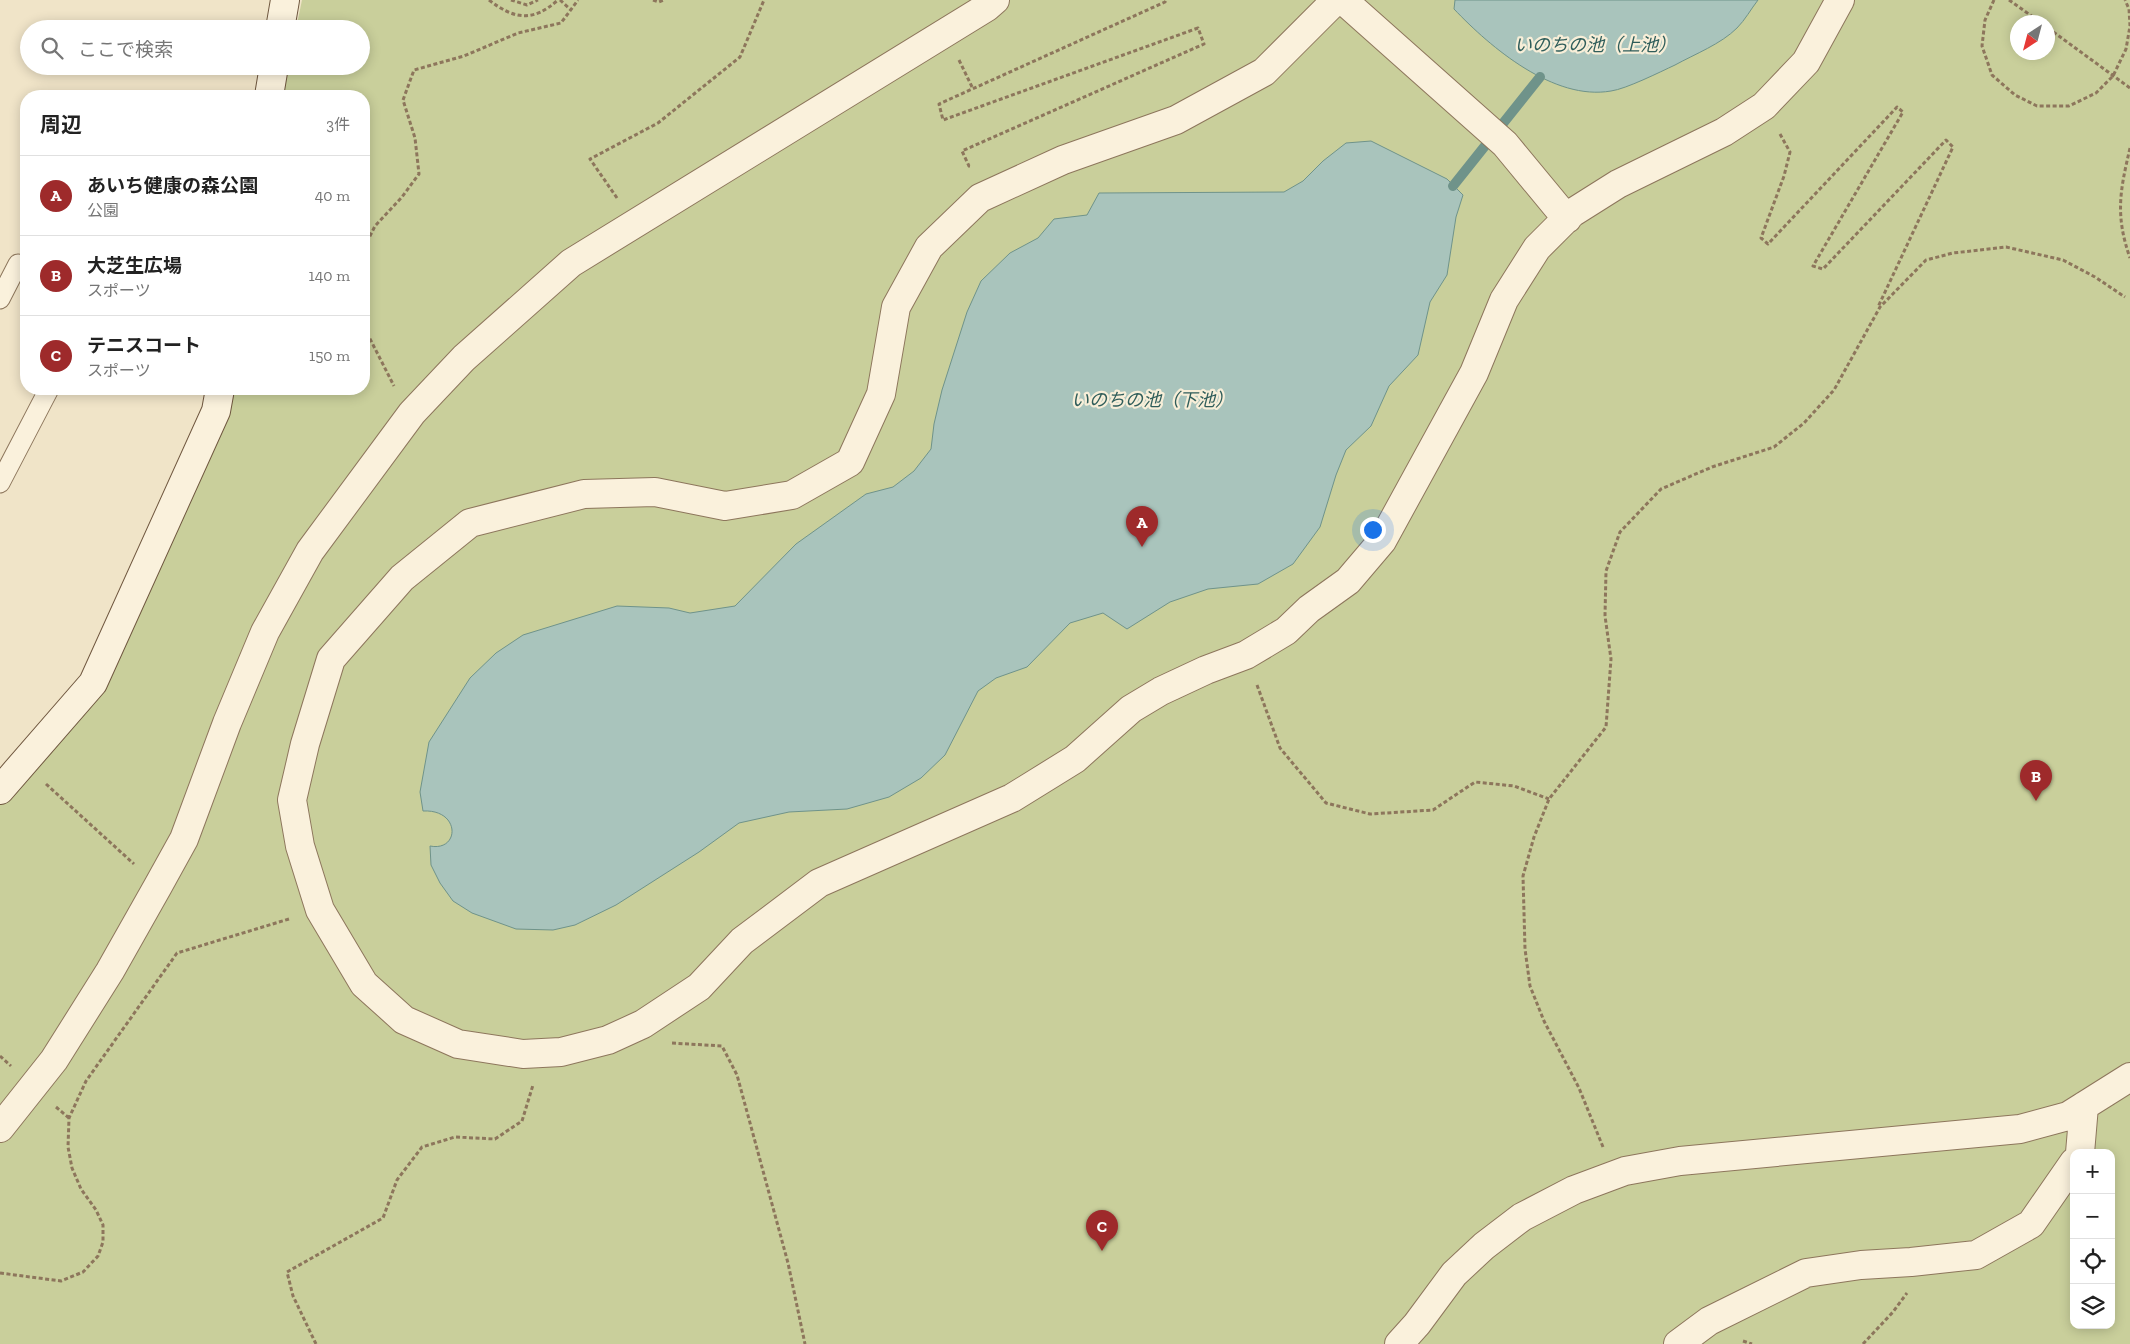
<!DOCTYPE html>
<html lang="ja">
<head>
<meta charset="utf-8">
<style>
  body { margin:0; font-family:"Zilla Slab","Noto Sans JP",serif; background:#f6f6f6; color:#222 }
  .controls { position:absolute; right:15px; bottom:15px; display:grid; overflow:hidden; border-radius:10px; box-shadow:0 2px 12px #0003 }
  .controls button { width:45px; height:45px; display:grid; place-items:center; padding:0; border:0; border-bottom:1px solid #e0e0e0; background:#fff; color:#222; font:25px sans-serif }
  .compass { position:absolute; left:2010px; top:15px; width:45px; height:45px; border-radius:50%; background:#fff; box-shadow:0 2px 12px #0003; rotate:216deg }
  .you { position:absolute; left:1372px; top:529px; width:18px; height:18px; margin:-12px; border:4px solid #fff; border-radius:50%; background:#1a73e8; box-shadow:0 0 0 8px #1a73e833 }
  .badge { display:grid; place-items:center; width:32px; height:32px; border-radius:50%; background:#9e2a2b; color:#fff; font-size:16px; font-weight:700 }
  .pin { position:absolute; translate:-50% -41px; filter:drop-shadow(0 1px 2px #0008) }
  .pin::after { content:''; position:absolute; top:26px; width:18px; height:15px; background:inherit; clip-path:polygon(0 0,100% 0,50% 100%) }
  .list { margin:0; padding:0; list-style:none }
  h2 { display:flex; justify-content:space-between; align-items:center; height:65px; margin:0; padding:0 20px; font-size:21px }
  h2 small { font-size:16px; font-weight:400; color:#767676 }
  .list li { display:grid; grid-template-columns:32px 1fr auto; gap:15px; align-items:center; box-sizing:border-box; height:80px; padding:0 20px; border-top:1px solid #e0e0e0 }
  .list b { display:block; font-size:19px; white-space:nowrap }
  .list p { margin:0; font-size:16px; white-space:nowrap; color:#767676 }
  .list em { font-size:16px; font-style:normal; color:#767676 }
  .icon { flex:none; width:28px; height:28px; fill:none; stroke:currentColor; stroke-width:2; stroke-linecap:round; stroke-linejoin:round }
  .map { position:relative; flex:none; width:2130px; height:1344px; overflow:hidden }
  .search { position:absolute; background:#fff; box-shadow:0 2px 12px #0003; left:20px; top:20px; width:350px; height:55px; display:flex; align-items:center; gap:12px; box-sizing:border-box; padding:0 18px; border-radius:28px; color:#767676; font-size:19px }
  .panel { position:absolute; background:#fff; box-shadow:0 2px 12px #0003; left:20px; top:90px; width:350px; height:305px; border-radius:20px }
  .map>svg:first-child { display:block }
  .green { fill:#c9cf9b; fill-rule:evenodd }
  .water { fill:#a9c4bc; stroke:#6f938a }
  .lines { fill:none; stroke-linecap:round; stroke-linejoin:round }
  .stream { stroke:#6f938a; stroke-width:10 }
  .lane-casing { stroke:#8d765c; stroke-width:21 }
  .street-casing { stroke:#8d765c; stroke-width:30 }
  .secondary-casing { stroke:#6f573f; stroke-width:30 }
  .path { stroke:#8d765c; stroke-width:3; stroke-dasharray:4 2.5; stroke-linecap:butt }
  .lane { stroke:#faf1dc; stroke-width:19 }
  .street { stroke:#faf1dc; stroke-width:28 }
  .secondary { stroke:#faf1dc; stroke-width:28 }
  .labels { text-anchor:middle; stroke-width:4.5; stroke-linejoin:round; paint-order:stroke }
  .water-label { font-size:18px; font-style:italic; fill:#2f5d5a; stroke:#f7eed8 }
</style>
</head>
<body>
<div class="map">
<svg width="2130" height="1344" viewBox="0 0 2130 1344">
  <rect width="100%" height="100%" fill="#f0e4c8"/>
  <path class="green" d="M302 0H2130V1344H0V802L93 683 220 389H364V96H282L288 66H361V29H296ZM2018 22H2048V52H2018ZM2074 1153H2111V1325H2074Z"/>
  <path class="water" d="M1455 0H1758C1751 9 1745 20 1737 28 1721 44 1695 54 1675 65 1660 72 1626 89 1611 91 1554 101 1491 48 1454 9Z
    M1371 141 1447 179 1463 195 1456 217 1447 275 1430 302 1418 355 1389 386 1371 426 1346 450 1336 475 1320 527 1293 564 1258 584 1208 589 1170 602 1127 629 1103 613 1070 623 1027 667 996 678 978 691 945 755 921 778 889 797 847 809 789 812 739 823 699 852 616 905 575 925 553 930 516 929 472 913 453 901 440 883 431 865 430 846C460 852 461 809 423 811L420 792 429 742 470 678 496 653 523 635 617 606 669 608 690 613 735 606 796 544 866 494 893 487 914 471 931 449 934 424 942 390 967 312 981 281 1010 253 1038 238 1054 219 1087 215 1099 193 1284 192 1303 181 1323 161 1346 143Z"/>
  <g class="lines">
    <path class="stream" d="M1453 186 1540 77"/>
    <g class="lane-casing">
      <path id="lane" d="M0 299 18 264 26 268
        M0 483 49 389"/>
    </g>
    <g class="street-casing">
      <path id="street" d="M1336 0 1264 72 1176 120 1063 160 980 198 929 247 896 307 881 394 850 462 792 495 725 506 655 492 584 494 470 523 402 578 331 659 305 744 292 800 300 846 320 910 364 984 404 1020 458 1044 523 1054 561 1052 608 1040 643 1024 699 987 742 941 819 883 1012 798 1075 759 1131 709 1161 691 1206 670 1246 655 1286 631 1309 609 1348 581 1382 541 1474 373 1504 300 1537 248 1572 213 1618 184 1724 132 1764 106 1806 62 1840 0
        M1343 0 1505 144 1567 219
        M0 1128 54 1060 110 971 158 886 184 839 227 723 265 632 310 551 412 413 464 358 571 263 987 7 995 0
        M2080 1153 2084 1106
        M1399 1344 1417 1324 1454 1274 1484 1246 1522 1217 1574 1190 1625 1171 1680 1161 2020 1129 2068 1116 2130 1077
        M1678 1344 1709 1321 1806 1273 1861 1265 1911 1262 1976 1255 2031 1224 2074 1162"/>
    </g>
    <g class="secondary-casing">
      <path id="secondary" d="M280 29 285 0
        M269 96 274 66
        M0 790 93 683 216 411 220 389"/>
    </g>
    <path class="path" d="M489 0C515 20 533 22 558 0
      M511 0 527 5 538 0
      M560 0 570 9
      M653 0 659 2 664 0
      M1994 0 1985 20 1982 46 1992 75 2015 95 2037 106H2069L2096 93 2113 76 2126 49 2130 26 2129 9 2125 0
      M2009 0 2040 22
      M2048 28 2130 88
      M959 60 973 89
      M1780 134 1790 152 1784 176 1761 238 1768 244 1897 107 1903 112 1813 266 1823 269 1946 140 1953 147 1878 307
      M2130 148C2120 191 2115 215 2130 258
      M970 166H969L962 151 1204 44 1198 28 943 120 939 104 1165 2 1166 0
      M617 198 590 159 658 123 740 57 764 0
      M364 248 375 226 402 197 419 174 415 138 403 100 414 70 464 56 518 33 561 23 578 0
      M364 327 394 386
      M1257 685 1280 748 1326 803 1370 814 1433 810 1475 782 1514 786 1549 799
      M46 784 134 864
      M672 1043 722 1046 737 1075 788 1263 805 1344
      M0 1056 11 1066
      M56 1107 69 1118
      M1603 1147 1579 1088 1544 1021 1530 986 1525 949 1523 876 1534 837 1549 799 1606 727 1611 659 1605 616 1606 571 1620 532 1661 489 1712 467 1774 447 1804 423 1834 390 1880 307 1926 260 1953 253 2006 247 2063 260 2095 277 2125 297
      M0 1273 61 1281 83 1272 98 1256 103 1242V1225L96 1210 81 1189 72 1168 68 1147 69 1118 86 1081 177 953 289 919
      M1743 1341 1752 1344
      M316 1344 293 1296 287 1272 383 1218 397 1180 422 1147 455 1137 495 1139 522 1121 533 1085
      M1863 1344 1893 1312 1907 1293"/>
    <use href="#lane" class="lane"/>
    <use href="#street" class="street"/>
    <use href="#secondary" class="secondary"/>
  </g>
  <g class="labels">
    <g class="water-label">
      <text x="1595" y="51">いのちの池（上池）</text>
      <text x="1152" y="406">いのちの池（下池）</text>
    </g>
  </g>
</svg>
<div class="controls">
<button>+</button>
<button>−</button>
<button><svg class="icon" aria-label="locate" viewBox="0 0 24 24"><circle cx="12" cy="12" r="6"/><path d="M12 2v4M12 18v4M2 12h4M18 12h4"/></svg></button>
<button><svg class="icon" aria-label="layers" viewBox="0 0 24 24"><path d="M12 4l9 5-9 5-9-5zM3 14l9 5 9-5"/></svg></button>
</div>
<svg class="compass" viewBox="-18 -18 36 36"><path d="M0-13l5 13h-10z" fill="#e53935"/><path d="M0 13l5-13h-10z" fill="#767676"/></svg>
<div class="you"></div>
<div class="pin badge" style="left:1142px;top:547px">A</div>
<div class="pin badge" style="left:2036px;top:801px">B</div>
<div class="pin badge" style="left:1102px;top:1251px">C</div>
<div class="search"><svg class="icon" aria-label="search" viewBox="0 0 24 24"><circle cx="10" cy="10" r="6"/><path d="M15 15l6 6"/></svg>ここで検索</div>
<section class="panel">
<h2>周辺<small>3件</small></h2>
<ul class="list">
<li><span class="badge">A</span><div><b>あいち健康の森公園</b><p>公園</p></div><em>40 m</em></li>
<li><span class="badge">B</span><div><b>大芝生広場</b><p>スポーツ</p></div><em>140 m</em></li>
<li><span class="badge">C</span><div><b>テニスコート</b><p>スポーツ</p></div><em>150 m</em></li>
</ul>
</section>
</div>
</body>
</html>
